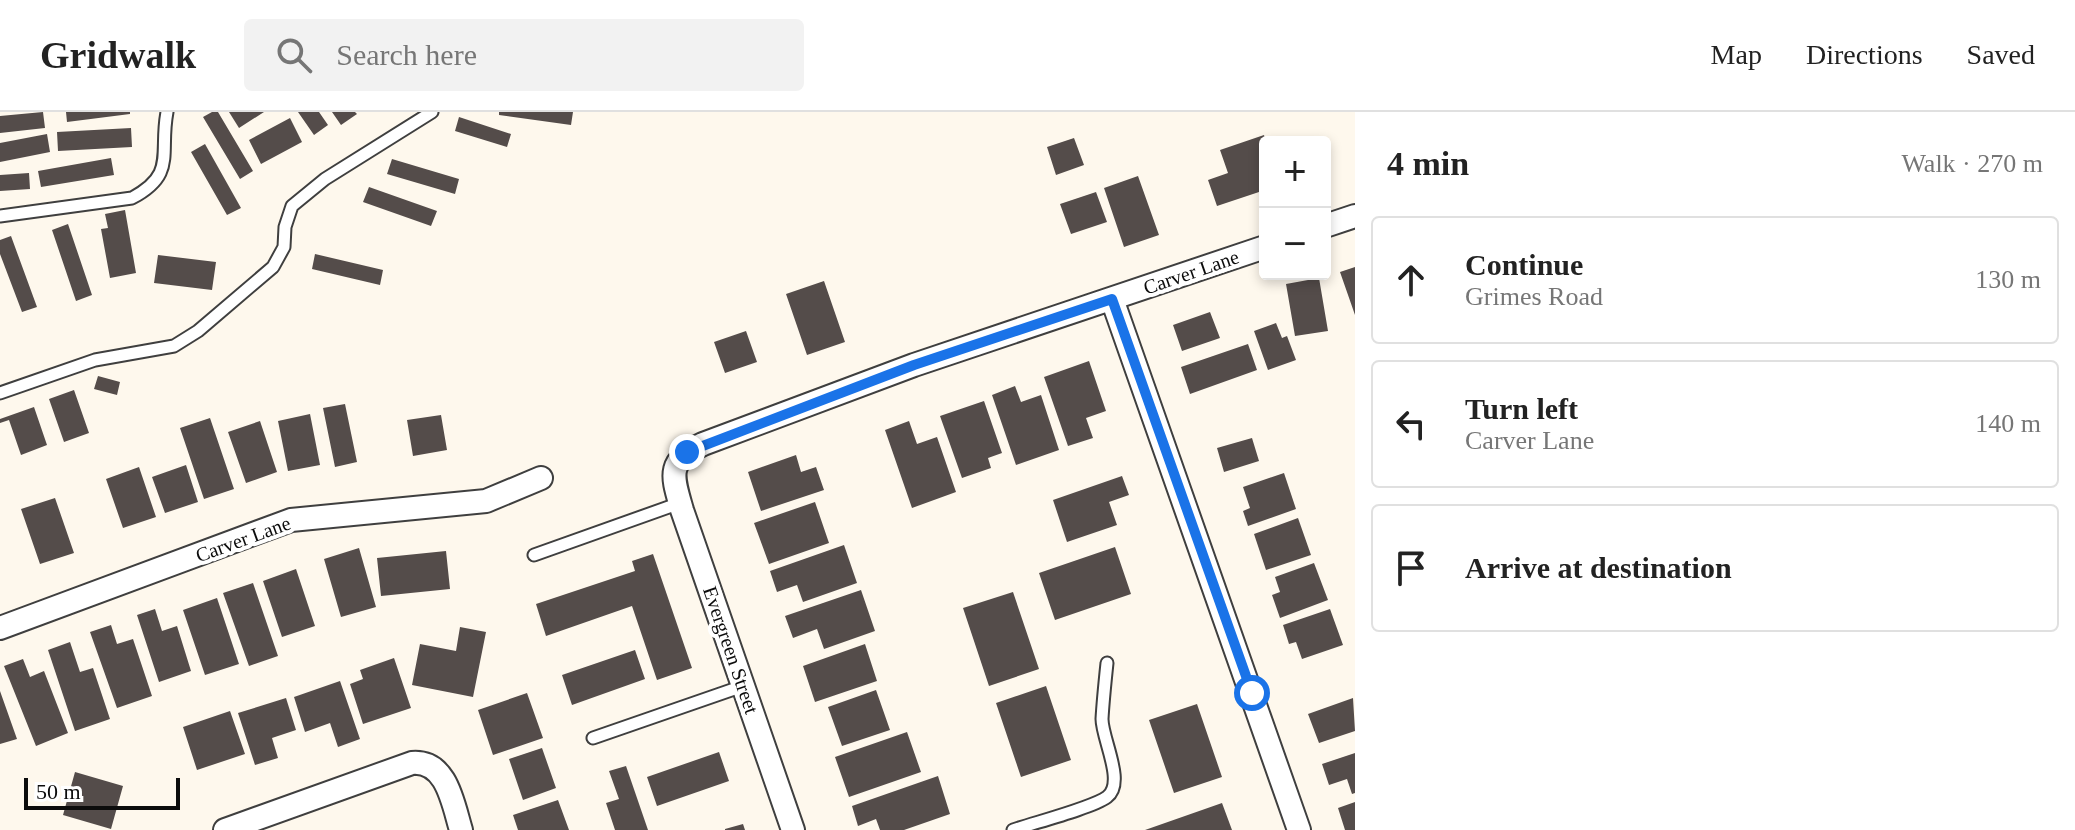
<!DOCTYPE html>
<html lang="en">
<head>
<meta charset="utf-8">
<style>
  body { margin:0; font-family:"Times New Roman",serif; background:#f2f2f2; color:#222 }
  .controls { position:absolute; right:24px; top:24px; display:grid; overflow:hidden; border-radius:8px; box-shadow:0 4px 12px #0003 }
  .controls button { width:72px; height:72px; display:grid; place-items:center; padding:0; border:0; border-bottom:2px solid #e0e0e0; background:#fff; color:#222; font:40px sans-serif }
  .scale { position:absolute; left:24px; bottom:20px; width:156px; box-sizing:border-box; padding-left:8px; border:4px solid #0c0c0c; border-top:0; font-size:22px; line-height:28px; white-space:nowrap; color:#0c0c0c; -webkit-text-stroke:6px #fff; paint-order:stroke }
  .stop { position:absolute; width:24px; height:24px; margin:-18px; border:6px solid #1a73e8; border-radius:50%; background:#fff }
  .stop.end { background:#1a73e8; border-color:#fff; box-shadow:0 2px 8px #0008 }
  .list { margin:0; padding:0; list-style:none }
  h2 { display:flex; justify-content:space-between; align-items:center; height:104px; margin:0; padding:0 32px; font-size:34px }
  h2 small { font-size:26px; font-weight:400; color:#767676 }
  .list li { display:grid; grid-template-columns:52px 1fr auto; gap:24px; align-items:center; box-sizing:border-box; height:128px; margin:0 16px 16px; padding:0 16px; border:2px solid #e0e0e0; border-radius:8px }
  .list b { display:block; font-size:30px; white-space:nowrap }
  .list p { margin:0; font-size:26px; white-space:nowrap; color:#767676 }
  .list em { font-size:26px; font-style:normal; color:#767676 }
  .icon { flex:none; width:44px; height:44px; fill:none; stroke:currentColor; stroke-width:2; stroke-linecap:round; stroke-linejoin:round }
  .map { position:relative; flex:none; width:1355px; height:718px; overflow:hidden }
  header { display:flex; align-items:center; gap:48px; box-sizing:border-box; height:112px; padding:0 40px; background:#fff; border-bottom:2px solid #e0e0e0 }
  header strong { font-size:38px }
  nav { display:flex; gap:44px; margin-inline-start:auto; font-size:28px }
  .search { width:560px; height:72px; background:#f2f2f2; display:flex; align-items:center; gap:20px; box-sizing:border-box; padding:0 28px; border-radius:8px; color:#767676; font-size:30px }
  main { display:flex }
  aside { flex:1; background:#fff }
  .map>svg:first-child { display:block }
  .building { fill:#544c4a }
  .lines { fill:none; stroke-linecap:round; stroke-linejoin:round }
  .lane-casing { stroke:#3f3f3f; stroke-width:15 }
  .street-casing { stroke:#3f3f3f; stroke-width:26 }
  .lane { stroke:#fff; stroke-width:11 }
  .street { stroke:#fff; stroke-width:22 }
  .route { stroke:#1a73e8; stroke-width:10 }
  .labels { text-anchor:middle; stroke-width:8; stroke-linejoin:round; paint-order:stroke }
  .street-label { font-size:20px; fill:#0c0c0c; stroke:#fff }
</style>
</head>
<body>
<header>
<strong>Gridwalk</strong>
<div class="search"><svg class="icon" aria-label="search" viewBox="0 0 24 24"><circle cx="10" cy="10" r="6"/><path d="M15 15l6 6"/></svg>Search here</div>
<nav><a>Map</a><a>Directions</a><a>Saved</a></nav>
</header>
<main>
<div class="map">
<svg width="1355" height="718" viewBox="0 0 1355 718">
  <rect width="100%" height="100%" fill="#fef8ed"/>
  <path class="building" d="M43 0 45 16 0 21V4Z
    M66 0H130V2L67 10Z
    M212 0H218L253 59 240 67 203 5Z
    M229 0H264L239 16Z
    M298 0H319L328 13 314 23Z
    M332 0H355L357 2 341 13Z
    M499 0H573L571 13 499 3Z
    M459 5 511 22 507 35 455 19Z
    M290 6 302 30 261 52 249 28Z
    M131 16 132 35 58 39 57 20Z
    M47 22 50 40 0 50V31Z
    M1264 23 1266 30 1265 78 1217 94 1208 68 1228 61 1220 38Z
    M1074 26 1084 53 1056 63 1047 35Z
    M205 32 241 96 227 103 191 40Z
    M111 46 114 63 41 75 38 59Z
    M392 47 459 67 455 82 387 62Z
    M29 61 30 77 0 79V63Z
    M1138 64 1159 123 1124 135 1104 76Z
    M369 75 437 99 431 114 363 90Z
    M1096 80 1107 110 1071 122 1060 92Z
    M125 98 136 161 110 166 101 117 108 116 105 102Z
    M68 112 92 183 76 189 52 118Z
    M11 124 37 195 22 200 0 142V128Z
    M315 142 383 158 380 173 312 157Z
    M158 143 216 150 212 178 154 171Z
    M1355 155V203L1340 160Z
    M1319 166 1328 219 1295 224 1286 172Z
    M824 169 845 230 807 243 786 182Z
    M1210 200 1220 226 1182 239 1173 213Z
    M1276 211 1282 226 1287 224 1296 248 1268 258 1254 219Z
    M746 219 757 250 725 261 714 230Z
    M1248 232 1257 258 1190 282 1181 255Z
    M1089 249 1106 299 1086 306 1093 326 1068 334 1044 265Z
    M98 264 120 270 117 283 94 277Z
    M1015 274 1021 290 1041 283 1059 338 1016 353 992 283Z
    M74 278 89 321 64 330 49 287Z
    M984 289 1002 341 988 346 991 356 962 366 940 304Z
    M345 292 357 350 335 355 323 296Z
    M34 295 47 333 21 343 9 308 0 311V307Z
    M310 302 320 353 288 359 278 309Z
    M441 303 447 338 413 344 407 308Z
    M210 306 234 377 204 387 180 316Z
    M260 309 277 360 246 371 228 320Z
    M909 309 917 332 937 325 956 380 912 396 885 318Z
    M1252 326 1259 349 1224 360 1217 336Z
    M796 343 801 360 816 355 824 378 761 399 748 360Z
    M186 353 198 390 165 401 152 365Z
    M139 355 156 405 123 416 106 367Z
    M1284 361 1296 397 1248 414 1243 399 1250 396 1243 375Z
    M1122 364 1129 383 1109 390 1117 413 1067 430 1053 388Z
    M55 386 74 441 40 452 21 397Z
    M815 390 829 431 769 452 754 411Z
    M1298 406 1311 443 1266 458 1254 422Z
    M844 433 857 471 803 490 797 473 777 480 770 459Z
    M1115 435 1131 482 1055 508 1039 461Z
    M359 436 376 495 341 505 324 447Z
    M446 439 450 477 381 484 377 446Z
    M653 442 692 556 657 568 632 494 546 524 536 492 635 459 632 449Z
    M1314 451 1328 488 1280 506 1272 483 1280 480 1275 465Z
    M296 457 315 514 282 525 263 469Z
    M253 471 278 544 249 554 223 481Z
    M861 478 875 519 824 537 817 517 793 526 785 504Z
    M1013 480 1039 557 989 574 963 496Z
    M217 486 239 552 205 563 183 498Z
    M155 497 162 519 177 514 191 559 159 570 137 503Z
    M1330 497 1343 533 1302 547 1296 530 1289 532 1283 513Z
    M111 513 117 532 133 527 152 584 117 596 90 520Z
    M460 515 486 520 473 585 412 573 420 532 456 539Z
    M70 530 80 560 93 556 110 607 75 619 48 538Z
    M865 532 877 569 815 590 803 554Z
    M635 538 645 567 572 593 562 563Z
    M394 546 411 596 363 612 350 572 363 567 360 558Z
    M23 547 30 565 44 559 68 621 36 634 4 554Z
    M340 569 360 627 338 635 330 611 305 620 294 585Z
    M1046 574 1071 648 1021 665 996 591Z
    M876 578 890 618 842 634 828 595Z
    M0 579 17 627 0 632Z
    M527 581 543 626 493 643 478 598Z
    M286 586 296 618 272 626 278 646 255 653 238 601Z
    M1353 586 1355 619 1319 631 1308 602Z
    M1197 592 1222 665 1174 681 1149 608Z
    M230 599 245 642 197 658 183 615Z
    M907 620 921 660 849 685 835 645Z
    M542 636 556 676 523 688 509 647Z
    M719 640 729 669 657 694 647 665Z
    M1355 641V681L1352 682 1347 667 1329 673 1322 652Z
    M626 654 648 718H615L606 691 619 687 609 659Z
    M75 660 123 674 111 717 63 703Z
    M938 664 950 702 904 718H880L876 707 858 714 852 694Z
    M558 688 569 718H518L513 703Z
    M1355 690V718H1345L1338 696Z
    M1222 691 1232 718H1145Z
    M743 712 745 718H725V717Z"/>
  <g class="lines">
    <g class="lane-casing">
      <path id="lane" d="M0 104 132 86C177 62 159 42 167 0
        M0 281 95 248 174 234 198 219 273 155 284 135 285 115 292 94 325 67 432 0
        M534 443 680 391
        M593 626 743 574
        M1013 718C1033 711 1092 696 1107 685 1126 671 1102 627 1102 607 1103 589 1105 570 1107 551"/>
    </g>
    <g class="street-casing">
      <path id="street" d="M1325 114 1355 104
        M1112 187 1299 718
        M0 516 291 408 486 389 541 366
        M225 718 412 651C447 648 453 692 461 718
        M793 718 682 398C672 363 666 350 703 332L914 253 1265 135"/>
    </g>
    <use href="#lane" class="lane"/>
    <use href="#street" class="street"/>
  </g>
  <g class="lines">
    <path class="route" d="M687 340 914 253 1112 187 1252 581"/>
  </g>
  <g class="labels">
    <g class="street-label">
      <text transform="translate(1191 160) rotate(-19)" y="7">Carver Lane</text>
      <text transform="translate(243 427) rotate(-20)" y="7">Carver Lane</text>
      <text transform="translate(731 538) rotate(71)" y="7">Evergreen Street</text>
    </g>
  </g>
</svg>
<div class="controls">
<button>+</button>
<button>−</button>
</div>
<div class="scale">50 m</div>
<div class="stop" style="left:1252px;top:581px"></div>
<div class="stop end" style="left:687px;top:340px"></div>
</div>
<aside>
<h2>4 min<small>Walk · 270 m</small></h2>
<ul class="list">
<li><svg class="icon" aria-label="ahead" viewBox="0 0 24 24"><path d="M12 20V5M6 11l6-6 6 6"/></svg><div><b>Continue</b><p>Grimes Road</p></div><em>130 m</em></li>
<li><svg class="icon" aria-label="left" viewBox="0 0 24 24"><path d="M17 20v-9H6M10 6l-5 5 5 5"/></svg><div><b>Turn left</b><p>Carver Lane</p></div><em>140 m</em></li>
<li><svg class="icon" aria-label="arrive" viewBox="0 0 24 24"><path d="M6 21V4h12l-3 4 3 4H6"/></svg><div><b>Arrive at destination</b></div></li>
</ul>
</aside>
</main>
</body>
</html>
